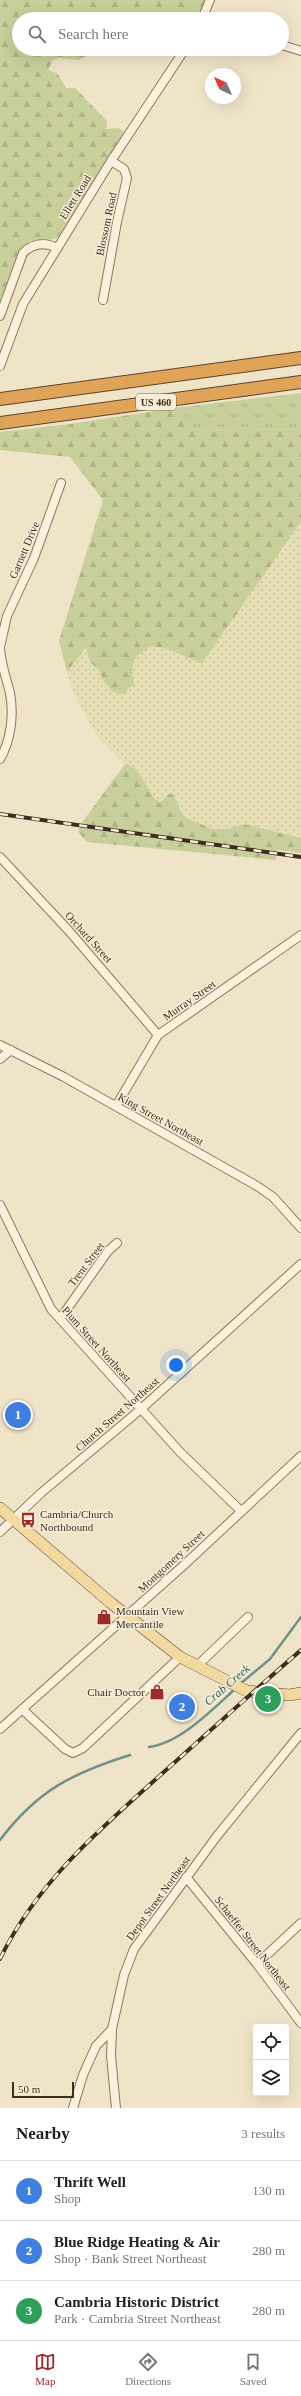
<!DOCTYPE html>
<html lang="en">
<head>
<meta charset="utf-8">
<style>
  body { margin:0; font-family:Georgia,serif; background:#f6f6f6; color:#222 }
  .controls { position:absolute; right:12px; bottom:12px; display:grid; overflow:hidden; border-radius:4px; box-shadow:0 4px 16px #0002 }
  .controls button { width:36px; height:36px; display:grid; place-items:center; padding:0; border:0; border-bottom:1px solid #e0e0e0; background:#fff; color:#222; font:20px sans-serif }
  .compass { position:absolute; left:205px; top:68px; width:36px; height:36px; border-radius:50%; background:#fff; box-shadow:0 4px 16px #0002; rotate:315deg }
  .scale { position:absolute; left:12px; bottom:10px; width:62px; box-sizing:border-box; padding-left:4px; border:2px solid #3d2e20; border-top:0; font-size:11px; line-height:14px; white-space:nowrap; color:#3d2e20; -webkit-text-stroke:3px #f7eed8; paint-order:stroke }
  .you { position:absolute; left:176px; top:1365px; width:14px; height:14px; margin:-10px; border:3px solid #fff; border-radius:50%; background:#1a73e8; box-shadow:0 0 0 6px #1a73e833 }
  .badge { display:grid; place-items:center; width:26px; height:26px; border-radius:50%; background:#9e2a2b; color:#fff; font-size:13px; font-weight:700 }
  .pin { position:absolute; translate:-50% -50%; border:2px solid #fff; box-shadow:0 1px 4px #0006 }
  .list { margin:0; padding:0; list-style:none }
  h2 { display:flex; justify-content:space-between; align-items:center; height:52px; margin:0; padding:0 16px; font-size:17px }
  h2 small { font-size:13px; font-weight:400; color:#767676 }
  .list li { display:grid; grid-template-columns:26px 1fr auto; gap:12px; align-items:center; box-sizing:border-box; height:60px; padding:0 16px; border-top:1px solid #e0e0e0 }
  .list b { display:block; font-size:15px; white-space:nowrap }
  .list p { margin:0; font-size:13px; white-space:nowrap; color:#767676 }
  .list em { font-size:13px; font-style:normal; color:#767676 }
  .icon { flex:none; width:22px; height:22px; fill:none; stroke:currentColor; stroke-width:2; stroke-linecap:round; stroke-linejoin:round }
  .map { position:relative; flex:none; width:301px; height:2108px; overflow:hidden }
  .search { position:absolute; background:#fff; box-shadow:0 4px 16px #0002; left:12px; right:12px; top:12px; height:44px; display:flex; align-items:center; gap:10px; box-sizing:border-box; padding:0 14px; border-radius:22px; color:#767676; font-size:15px }
  .sheet { height:232px; background:#fff }
  nav { display:flex; justify-content:space-around; align-items:center; box-sizing:border-box; height:56px; border-top:1px solid #e0e0e0; background:#fff; font-size:11px; color:#767676 }
  nav a { display:grid; justify-items:center; gap:2px }
  nav .on { color:#9e2a2b }
  .map>svg:first-child { display:block }
  .farmland { fill:url(#farmland-dots) }
  .grass { fill:url(#grass-tufts) }
  .forest { fill:url(#forest-firs) }
  .lines { fill:none; stroke-linecap:round; stroke-linejoin:round }
  .stream { stroke:#6f938a; stroke-width:2.5 }
  .minor-casing { stroke:#8d765c; stroke-width:10 }
  .major-casing { stroke:#5b4430; stroke-width:12 }
  .highway-casing { stroke:#5b4430; stroke-width:14 }
  .minor { stroke:#faf1dc; stroke-width:8 }
  .major { stroke:#f3d9a0; stroke-width:11 }
  .highway { stroke:#e0a458; stroke-width:12 }
  .rail-casing { stroke:#3d2e20; stroke-width:4 }
  .rail { stroke:#f7eed8; stroke-width:2.5; stroke-dasharray:8; stroke-linecap:butt }
  .labels { text-anchor:middle; stroke-width:3; stroke-linejoin:round; paint-order:stroke }
  .shield { fill:#f7eed8; stroke:#756857; stroke-width:1 }
  .shield-label { font-size:10px; font-weight:bold; fill:#3d2e20 }
  .street-label { font-size:11px; fill:#3d2e20; stroke:#f7eed8 }
  .poi-label { font-size:11px; fill:#3d2e20; stroke:#f7eed8; text-anchor:start }
  .water-label { font-size:12px; font-style:italic; fill:#2f5d5a; stroke:#f7eed8 }
</style>
</head>
<body>
<div class="map">
<svg width="301" height="2108" viewBox="0 0 301 2108">
  <defs>
    <pattern id="farmland-dots" width="8" height="8" patternUnits="userSpaceOnUse"><rect width="8" height="8" fill="#e6deb5"/><path d="M2 2h.1M6 6h.1" fill="none" stroke="#c6bf9b" stroke-width="1.8" stroke-linecap="round"/></pattern>
    <pattern id="grass-tufts" width="24" height="20" patternUnits="userSpaceOnUse"><rect width="24" height="20" fill="#c9cf9b"/><path d="M3 7l-1-3M5 7V3M7 7l1-3M15 17l-1-3M17 17v-4M19 17l1-3" fill="none" stroke="#aeb285"/></pattern>
    <pattern id="forest-firs" width="22" height="20" patternUnits="userSpaceOnUse"><rect width="22" height="20" fill="#c9cf9b"/><path d="M5 1l3.5 6h-7zM16 11l3.5 6h-7z" fill="#aeb285"/></pattern>
  </defs>
  <rect width="100%" height="100%" fill="#f0e4c8"/>
  <path class="farmland" d="M301 522V838L244 824 227 829H214L186 818 180 810 178 802 166 800 160 803 153 798 138 771 125 764 96 735 72 690 67 672 86 647 90 662 99 670 104 682 131 671 135 660 141 652 151 646 164 648 184 656 280 554Z"/>
  <path class="grass" d="M301 393V429L191 431 181 409V407Z"/>
  <path class="forest" d="M0 0H205L198 19H145L140 15 126 17 97 12 93 13 94 19H19V49H93L92 52 79 60 59 58 53 60 48 70 58 74 66 88H75L107 121 106 129 119 128 123 131V135L58 237C48 243 37 238 28 242 12 251 8 291 0 307Z
    M181 407 191 431 301 429V522L202 663 164 648 151 646C134 656 129 664 134 683L124 694 114 692 104 682 99 670 90 662 86 647 67 672 59 641 103 500 70 457 0 450V432L70 424Z
    M125 764C144 768 145 793 160 803L169 794H174L180 810 186 818 213 829H227L244 824 301 838V853L277 850 276 860 87 842 78 832 83 821Z"/>
  <g class="lines">
    <path class="stream" d="M240 1684 270 1659 301 1617
      M149 1747C180 1743 212 1710 235 1689
      M0 1840C37 1791 72 1773 130 1755"/>
    <g class="minor-casing">
      <path id="minor" d="M202 19 210 0
        M282 45 301 51
        M103 300 117 222 127 178 124 169 111 161
        M0 316 23 253C33 243 45 242 57 248
        M0 366 23 304 111 161 185 49
        M0 647 7 616 34 558 61 483
        M0 648C1 664 6 677 10 693 14 715 11 740 0 759
        M0 857 69 931 158 1035
        M0 1045 64 1077 257 1186 273 1197 301 1228
        M0 1059 11 1050
        M116 1106 158 1035 301 935
        M0 1205 51 1309 180 1452 241 1511
        M60 1319 108 1251 117 1243
        M0 1532 41 1493 141 1409 301 1264
        M197 1666 248 1617
        M22 1709 65 1749 73 1753 83 1748 180 1657
        M0 1729 184 1565 301 1456
        M186 1877 257 1964 301 2023
        M257 1964 301 1923
        M73 2108 83 2075 96 2046 112 2029
        M116 2108 111 2056 112 2029 124 1975 134 1949 217 1836 301 1733"/>
    </g>
    <g class="major-casing">
      <path id="major" d="M0 1508 111 1603 180 1657 247 1691 290 1695 301 1693"/>
    </g>
    <g class="highway-casing">
      <path id="highway" d="M0 399 301 358
        M0 423 301 382"/>
    </g>
    <use href="#minor" class="minor"/>
    <use href="#major" class="major"/>
    <use href="#highway" class="highway"/>
    <g class="rail-casing">
      <path id="rail" d="M0 814 301 857
        M0 1959C37 1882 102 1827 165 1771 210 1731 255 1690 301 1650"/>
    </g>
    <use href="#rail" class="rail"/>
  </g>
  <defs>
    <g id="bus-bare" transform="scale(1.2)"><path d="M-5-6H5V4H4V6H2V4H-2V6H-4V4H-5ZM-3.5-4V0h7V-4ZM-3.5 1.2v1.5H-2V1.2ZM2 1.2v1.5H3.5V1.2Z" fill="#9e2a2b" stroke="#f7eed8" stroke-width="2.5" paint-order="stroke"/></g>
    <g id="shop-bare" transform="scale(1.2)"><path d="M-5-2.5h2.3a2.7 3.5 0 0 1 5.4 0H5L5.5 6h-11ZM-1.5-2.5h3a1.5 2.3 0 0 0-3 0Z" fill="#9e2a2b" stroke="#f7eed8" stroke-width="2.5" paint-order="stroke"/></g>
  </defs>
  <g fill-rule="evenodd">
    <use href="#bus-bare" x="28" y="1520"/>
    <use href="#shop-bare" x="104" y="1617"/>
    <use href="#shop-bare" x="157" y="1692"/>
  </g>
  <g class="labels">
    <rect class="shield" x="136" y="394" width="40" height="16" rx="3"/>
    <g class="shield-label">
      <text x="156" y="406">US 460</text>
    </g>
    <g class="street-label">
      <text transform="translate(75 197) rotate(-58)" y="4">Ellett Road</text>
      <text transform="translate(106 224) rotate(-78)" y="4">Blossom Road</text>
      <text transform="translate(24 550) rotate(-67)" y="4">Garnett Drive</text>
      <text transform="translate(89 937) rotate(48)" y="4">Orchard Street</text>
      <text transform="translate(189 1000) rotate(-35)" y="4">Murray Street</text>
      <text transform="translate(161 1119) rotate(29)" y="4">King Street Northeast</text>
      <text transform="translate(86 1264) rotate(-53)" y="4">Trent Street</text>
      <text transform="translate(97 1344) rotate(48)" y="4">Plum Street Northeast</text>
      <text transform="translate(117 1414) rotate(-41)" y="4">Church Street Northeast</text>
      <text transform="translate(171 1561) rotate(-43)" y="4">Montgomery Street</text>
      <text transform="translate(158 1898) rotate(-54)" y="4">Depot Street Northeast</text>
      <text transform="translate(253 1943) rotate(52)" y="4">Schaeffer Street Northeast</text>
    </g>
    <g class="poi-label">
      <text x="40" y="1518">Cambria/Church<tspan x="40" dy="13">Northbound</tspan></text>
      <text x="116" y="1615">Mountain View<tspan x="116" dy="13">Mercantile</tspan></text>
      <text x="145" y="1696" text-anchor="end">Chair Doctor</text>
    </g>
    <g class="water-label">
      <text transform="translate(227 1685) rotate(-41)" y="4">Crab Creek</text>
    </g>
  </g>
</svg>
<div class="controls">
<button><svg class="icon" aria-label="locate" viewBox="0 0 24 24"><circle cx="12" cy="12" r="6"/><path d="M12 2v4M12 18v4M2 12h4M18 12h4"/></svg></button>
<button><svg class="icon" aria-label="layers" viewBox="0 0 24 24"><path d="M12 4l9 5-9 5-9-5zM3 14l9 5 9-5"/></svg></button>
</div>
<svg class="compass" viewBox="-18 -18 36 36"><path d="M0-13l5 13h-10z" fill="#e53935"/><path d="M0 13l5-13h-10z" fill="#767676"/></svg>
<div class="scale">50 m</div>
<div class="you"></div>
<div class="pin badge" style="left:18px;top:1415px;background:#3f7fe0">1</div>
<div class="pin badge" style="left:182px;top:1707px;background:#3f7fe0">2</div>
<div class="pin badge" style="left:268px;top:1699px;background:#2e9e5b">3</div>
<div class="search"><svg class="icon" aria-label="search" viewBox="0 0 24 24"><circle cx="10" cy="10" r="6"/><path d="M15 15l6 6"/></svg>Search here</div>
</div>
<section class="sheet">
<h2>Nearby<small>3 results</small></h2>
<ul class="list">
<li><span class="badge" style="background:#3f7fe0">1</span><div><b>Thrift Well</b><p>Shop</p></div><em>130 m</em></li>
<li><span class="badge" style="background:#3f7fe0">2</span><div><b>Blue Ridge Heating &amp; Air</b><p>Shop · Bank Street Northeast</p></div><em>280 m</em></li>
<li><span class="badge" style="background:#2e9e5b">3</span><div><b>Cambria Historic District</b><p>Park · Cambria Street Northeast</p></div><em>280 m</em></li>
</ul>
</section>
<nav>
<a class="on"><svg class="icon" aria-label="map" viewBox="0 0 24 24"><path d="M3 6l6-2 6 2 6-2v14l-6 2-6-2-6 2zM9 4v14M15 6v14"/></svg>Map</a>
<a><svg class="icon" aria-label="directions" viewBox="0 0 24 24"><path d="M12 3l9 9-9 9-9-9zM9 14v-3h6M13 9l2 2-2 2"/></svg>Directions</a>
<a><svg class="icon" aria-label="saved" viewBox="0 0 24 24"><path d="M7 4h10v16l-5-4-5 4z"/></svg>Saved</a>
</nav>
</body>
</html>
